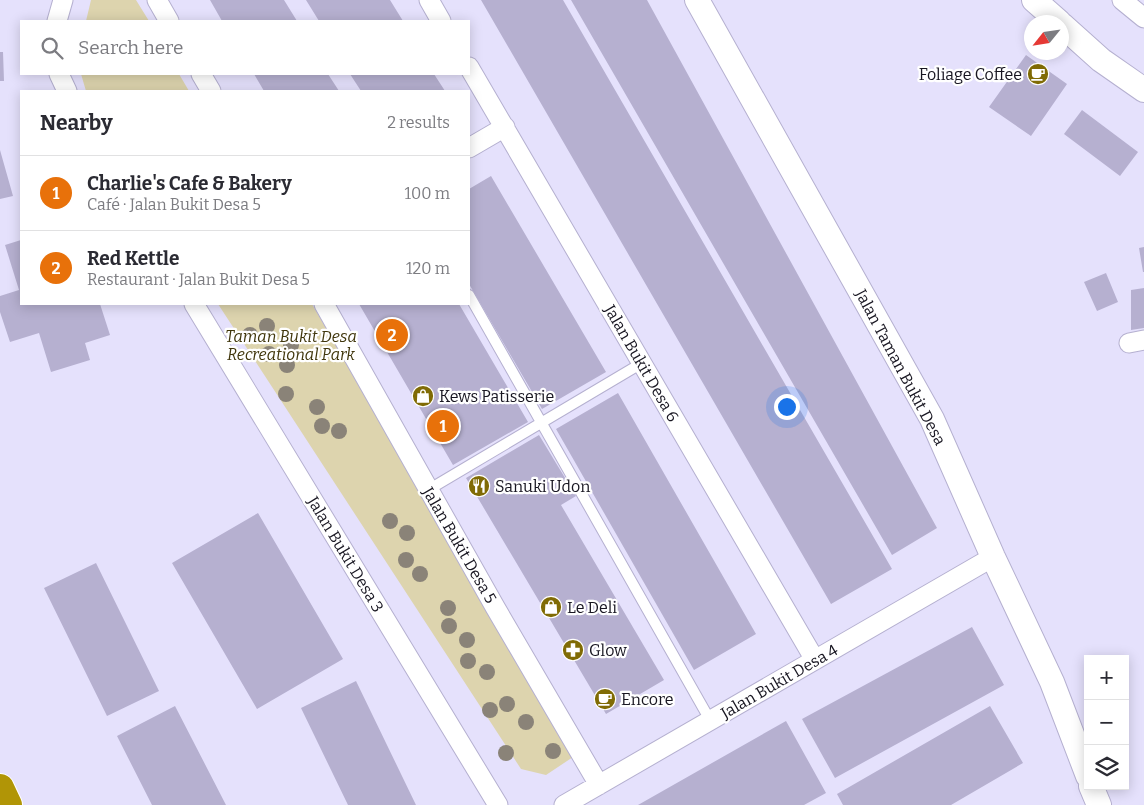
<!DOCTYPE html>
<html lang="en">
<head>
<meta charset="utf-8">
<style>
  body { margin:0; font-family:Bitter,serif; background:#f2f2f3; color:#2b2b33 }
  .controls { position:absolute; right:15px; bottom:15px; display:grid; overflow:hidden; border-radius:0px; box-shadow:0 2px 12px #0003 }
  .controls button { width:45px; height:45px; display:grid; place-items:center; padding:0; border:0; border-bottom:1px solid #e1e1e2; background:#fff; color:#2b2b33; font:25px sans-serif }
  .compass { position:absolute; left:1024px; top:15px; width:45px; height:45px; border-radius:50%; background:#fff; box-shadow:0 2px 12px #0003; rotate:240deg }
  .you { position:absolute; left:786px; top:406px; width:18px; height:18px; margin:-12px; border:4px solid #fff; border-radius:50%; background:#1a73e8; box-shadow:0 0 0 8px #1a73e833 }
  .badge { display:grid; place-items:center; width:32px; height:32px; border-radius:50%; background:#806b05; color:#fff; font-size:16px; font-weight:700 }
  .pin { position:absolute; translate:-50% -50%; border:2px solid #fff; box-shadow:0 1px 5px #0006 }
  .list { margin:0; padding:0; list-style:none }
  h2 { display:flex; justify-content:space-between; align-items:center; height:65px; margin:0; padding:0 20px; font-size:21px }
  h2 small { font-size:16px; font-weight:400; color:#7c7c81 }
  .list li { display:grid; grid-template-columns:32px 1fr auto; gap:15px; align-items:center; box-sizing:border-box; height:75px; padding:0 20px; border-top:1px solid #e1e1e2 }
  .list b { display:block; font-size:19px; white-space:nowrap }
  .list p { margin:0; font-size:16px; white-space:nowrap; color:#7c7c81 }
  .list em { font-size:16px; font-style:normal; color:#7c7c81 }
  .icon { flex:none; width:28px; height:28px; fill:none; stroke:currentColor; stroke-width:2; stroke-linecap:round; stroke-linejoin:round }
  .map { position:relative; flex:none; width:1144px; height:805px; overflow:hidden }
  .search { position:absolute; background:#fff; box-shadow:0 2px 12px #0003; left:20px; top:20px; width:450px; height:55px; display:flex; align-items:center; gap:12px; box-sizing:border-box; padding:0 18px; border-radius:0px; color:#7c7c81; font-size:19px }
  .panel { position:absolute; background:#fff; box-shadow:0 2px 12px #0003; left:20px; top:90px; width:450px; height:215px; border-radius:0px }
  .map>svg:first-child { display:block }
  .green { fill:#ddd4ae }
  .building { fill:#b6b0d0 }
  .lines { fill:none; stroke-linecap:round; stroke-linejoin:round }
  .service-casing { stroke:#b5b0d0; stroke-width:12 }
  .minor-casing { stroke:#b5b0d0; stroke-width:21 }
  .tertiary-casing { stroke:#b5b0d0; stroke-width:26 }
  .motorway-casing { stroke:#fff; stroke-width:30 }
  .service { stroke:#fff; stroke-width:10 }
  .minor { stroke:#fff; stroke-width:19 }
  .tertiary { stroke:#fff; stroke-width:24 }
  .motorway { stroke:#b19506; stroke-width:28 }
  .tree { fill:#8a8378 }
  .labels { text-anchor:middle; stroke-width:4.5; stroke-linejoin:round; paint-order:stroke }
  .poi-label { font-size:16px; fill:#171520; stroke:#fff; text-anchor:start }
  .park-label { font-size:16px; font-style:italic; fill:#40360c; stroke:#fff }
  .street-label { font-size:16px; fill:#171520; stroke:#fff }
</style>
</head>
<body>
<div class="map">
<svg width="1144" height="805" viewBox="0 0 1144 805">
  <rect width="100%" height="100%" fill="#e5e1fc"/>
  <path class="green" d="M91 0H136L149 21H86Z
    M81 74H179L189 91H86Z
    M218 304H312L558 722 576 755 546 775 521 769Z"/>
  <path class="building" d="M210 0H284L297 21H222Z
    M306 0H390L403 21H319Z
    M481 0H563L892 569 831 604Z
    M571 0H647L937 528 892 555Z
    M0 52H3L4 81H0Z
    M1026 55 1067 84 1031 136 989 107Z
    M254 74H328L339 91H264Z
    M350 74H434L445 91H361Z
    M1082 110 1138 152 1120 176 1064 134Z
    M0 150 13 196 0 199Z
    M491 176 606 372 542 409 469 284V189Z
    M21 240V304H100L110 335 85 343 90 360 51 372 39 333 10 342 0 312V296L19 290 5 245Z
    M1144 247V272H1143L1139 248Z
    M1106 273 1118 302 1097 311 1084 282Z
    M1144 288V328L1131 330V290Z
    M359 304H459L528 422 453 465Z
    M618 393 756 634 694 670 556 429Z
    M539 435 576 496 561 505 664 680 606 714 466 478Z
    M258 513 343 659 257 709 172 563Z
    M96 563 159 691 107 716 44 588Z
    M972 627 1004 685 835 778 802 719Z
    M356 681 416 805H348L301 708Z
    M175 706 226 805H152L117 736Z
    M990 706 1023 763 951 805H843L837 794Z
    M786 721 826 793 804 805H638Z"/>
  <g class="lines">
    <g class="service-casing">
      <path id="service" d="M469 295 710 720
        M428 490 642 363"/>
    </g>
    <g class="minor-casing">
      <path id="minor" d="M157 0 169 21
        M429 0 441 21
        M1122 0 1144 18
        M57 21 63 0
        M469 67 815 660
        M59 74 67 91
        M201 74 211 91
        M469 148 505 127
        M194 304 498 805
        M324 304 495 607 599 785
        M1129 343 1144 340
        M564 805 993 557"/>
    </g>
    <g class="tertiary-casing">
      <path id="tertiary" d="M697 0 932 419 993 557 1052 682 1088 776
        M1034 0 1059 22
        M1062 25 1101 60 1144 90
        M1091 786 1099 805"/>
    </g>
    <g class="motorway-casing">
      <path id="motorway" d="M0 788 8 805"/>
    </g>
    <use href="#service" class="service"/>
    <use href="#minor" class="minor"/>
    <use href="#tertiary" class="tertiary"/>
    <use href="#motorway" class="motorway"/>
  </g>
  <g class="tree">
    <circle cx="267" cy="326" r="8"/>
    <circle cx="250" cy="335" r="8"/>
    <circle cx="291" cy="345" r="8"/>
    <circle cx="269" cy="354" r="8"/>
    <circle cx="287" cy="365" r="8"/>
    <circle cx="286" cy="394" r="8"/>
    <circle cx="317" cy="407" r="8"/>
    <circle cx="322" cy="426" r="8"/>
    <circle cx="339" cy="431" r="8"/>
    <circle cx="390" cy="521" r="8"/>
    <circle cx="407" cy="533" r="8"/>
    <circle cx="406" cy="560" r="8"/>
    <circle cx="420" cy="574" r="8"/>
    <circle cx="448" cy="608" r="8"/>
    <circle cx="449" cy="626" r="8"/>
    <circle cx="467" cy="640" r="8"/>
    <circle cx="468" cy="661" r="8"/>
    <circle cx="487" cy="672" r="8"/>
    <circle cx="507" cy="704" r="8"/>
    <circle cx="490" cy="710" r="8"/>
    <circle cx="526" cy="722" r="8"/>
    <circle cx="553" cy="751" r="8"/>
    <circle cx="506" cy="753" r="8"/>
  </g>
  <defs>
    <g id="cafe-disc" transform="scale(1.125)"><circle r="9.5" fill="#806b05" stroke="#fff"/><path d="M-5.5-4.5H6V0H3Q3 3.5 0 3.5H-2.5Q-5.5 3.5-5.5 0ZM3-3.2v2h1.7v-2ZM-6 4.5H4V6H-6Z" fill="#fff"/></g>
    <g id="shop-disc" transform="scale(1.125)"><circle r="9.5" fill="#806b05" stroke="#fff"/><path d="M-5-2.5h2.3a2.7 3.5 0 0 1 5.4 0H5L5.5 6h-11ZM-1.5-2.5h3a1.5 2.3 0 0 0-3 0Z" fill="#fff"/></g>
    <g id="restaurant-disc" transform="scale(1.125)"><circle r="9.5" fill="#806b05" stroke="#fff"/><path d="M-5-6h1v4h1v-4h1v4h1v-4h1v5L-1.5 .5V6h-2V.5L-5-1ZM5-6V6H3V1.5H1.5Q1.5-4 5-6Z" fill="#fff"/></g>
    <g id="pharmacy-disc" transform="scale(1.125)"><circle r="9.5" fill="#806b05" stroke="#fff"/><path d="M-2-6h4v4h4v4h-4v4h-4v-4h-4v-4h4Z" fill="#fff"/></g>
  </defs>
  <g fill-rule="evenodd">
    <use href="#cafe-disc" x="1038" y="74"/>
    <use href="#shop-disc" x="423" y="396"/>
    <use href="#restaurant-disc" x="479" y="486"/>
    <use href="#shop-disc" x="551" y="607"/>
    <use href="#pharmacy-disc" x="573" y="650"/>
    <use href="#cafe-disc" x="605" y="699"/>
  </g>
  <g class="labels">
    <g class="poi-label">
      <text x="1022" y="80" text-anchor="end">Foliage Coffee</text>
      <text x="439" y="402">Kews Patisserie</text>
      <text x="495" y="492">Sanuki Udon</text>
      <text x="567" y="613">Le Deli</text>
      <text x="589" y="656">Glow</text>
      <text x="621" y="705">Encore</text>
    </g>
    <g class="park-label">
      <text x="291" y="342">Taman Bukit Desa<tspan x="291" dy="18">Recreational Park</tspan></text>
    </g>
    <g class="street-label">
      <text transform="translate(642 363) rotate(60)" y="6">Jalan Bukit Desa 6</text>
      <text transform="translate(901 367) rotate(62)" y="6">Jalan Taman Bukit Desa</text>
      <text transform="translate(460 545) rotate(60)" y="6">Jalan Bukit Desa 5</text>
      <text transform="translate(346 554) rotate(59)" y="6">Jalan Bukit Desa 3</text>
      <text transform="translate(779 681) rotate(-30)" y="6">Jalan Bukit Desa 4</text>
    </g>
  </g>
</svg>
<div class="controls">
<button>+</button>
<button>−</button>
<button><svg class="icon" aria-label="layers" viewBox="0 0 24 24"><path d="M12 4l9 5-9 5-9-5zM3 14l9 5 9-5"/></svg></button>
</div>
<svg class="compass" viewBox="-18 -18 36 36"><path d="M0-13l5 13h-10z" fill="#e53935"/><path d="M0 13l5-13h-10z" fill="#7c7c81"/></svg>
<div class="you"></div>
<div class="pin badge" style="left:443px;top:426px;background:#e8710a">1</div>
<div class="pin badge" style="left:392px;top:335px;background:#e8710a">2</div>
<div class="search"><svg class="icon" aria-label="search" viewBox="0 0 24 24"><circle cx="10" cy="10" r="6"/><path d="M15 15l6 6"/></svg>Search here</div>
<section class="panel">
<h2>Nearby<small>2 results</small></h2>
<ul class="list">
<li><span class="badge" style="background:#e8710a">1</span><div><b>Charlie's Cafe &amp; Bakery</b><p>Café · Jalan Bukit Desa 5</p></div><em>100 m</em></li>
<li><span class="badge" style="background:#e8710a">2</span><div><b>Red Kettle</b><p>Restaurant · Jalan Bukit Desa 5</p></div><em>120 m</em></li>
</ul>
</section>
</div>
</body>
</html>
